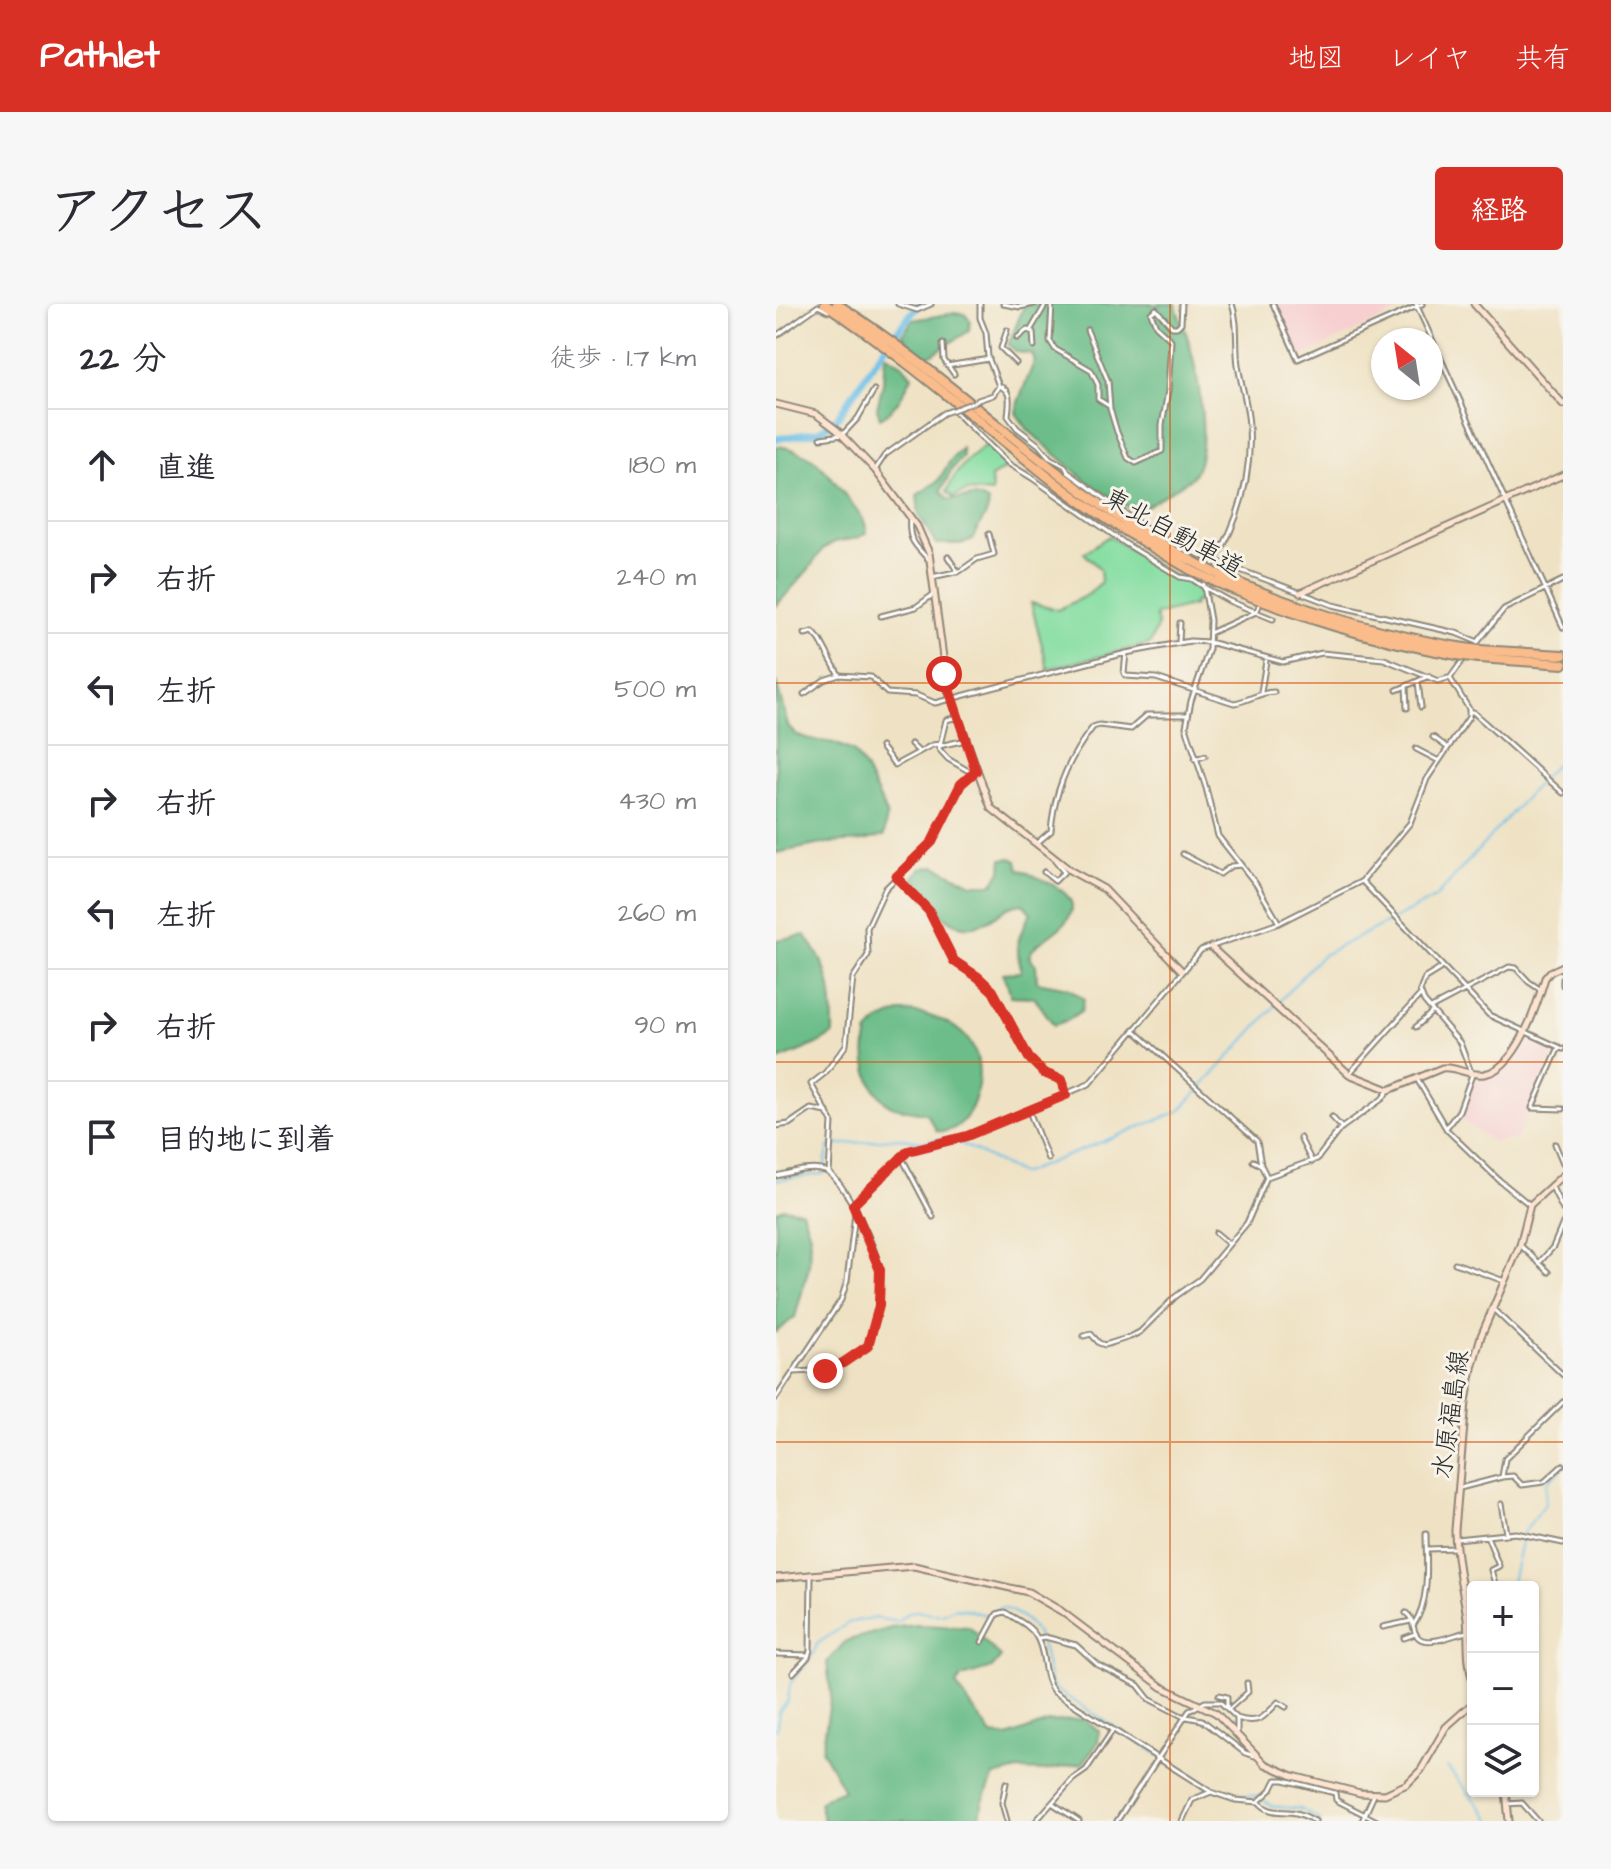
<!DOCTYPE html>
<html lang="ja">
<head>
<meta charset="utf-8">
<style>
  body { margin:0; font-family:"Architects Daughter","Klee One",sans-serif; background:#f7f7f7; color:#2b2b33 }
  .controls { position:absolute; right:24px; bottom:24px; display:grid; overflow:hidden; border-radius:8px; box-shadow:0 2px 6px #0004 }
  .controls button { width:72px; height:72px; display:grid; place-items:center; padding:0; border:0; border-bottom:2px solid #e1e1e2; background:#fff; color:#2b2b33; font:40px sans-serif }
  .compass { position:absolute; left:595px; top:24px; width:72px; height:72px; border-radius:50%; background:#fff; box-shadow:0 2px 6px #0004; rotate:330deg }
  .stop { position:absolute; width:24px; height:24px; margin:-18px; border:6px solid #d93025; border-radius:50%; background:#fff }
  .stop.end { background:#d93025; border-color:#fff; box-shadow:0 2px 8px #0008 }
  .list { margin:0; padding:0; list-style:none }
  h2 { display:flex; justify-content:space-between; align-items:center; height:104px; margin:0; padding:0 32px; font-size:34px }
  h2 small { font-size:26px; font-weight:400; color:#7c7c81 }
  .list li { display:grid; grid-template-columns:52px 1fr auto; gap:24px; align-items:center; box-sizing:border-box; height:112px; padding:0 32px; border-top:2px solid #e1e1e2 }
  .list b { display:block; font-size:30px; white-space:nowrap }
  .list em { font-size:26px; font-style:normal; color:#7c7c81 }
  .icon { flex:none; width:44px; height:44px; fill:none; stroke:currentColor; stroke-width:2; stroke-linecap:round; stroke-linejoin:round }
  .map { position:relative; flex:none; width:787px; height:1517px; overflow:hidden; border-radius:8px }
  header { display:flex; align-items:center; gap:48px; box-sizing:border-box; height:112px; padding:0 40px; background:#d93025; color:#fff }
  header strong { font-size:38px }
  nav { display:flex; gap:44px; margin-inline-start:auto; font-size:28px }
  .intro { display:flex; align-items:center; justify-content:space-between; box-sizing:border-box; height:192px; padding:0 48px }
  h1 { margin:0; font-size:56px }
  .button { padding:20px 36px; border-radius:8px; background:#d93025; color:#fff; font-size:28px; font-weight:700 }
  main { display:flex; gap:48px; padding:0 48px }
  aside { flex:1; background:#fff; border-radius:8px; box-shadow:0 2px 6px #0004 }
  .map>svg:first-child { display:block }
  .built { fill:#f7cfd1 }
  .green { fill:#86dea3; stroke:#588467; stroke-width:2 }
  .forest { fill:#6cbd89; stroke:#4c745a; stroke-width:2 }
  .lines { fill:none; stroke-linecap:round; stroke-linejoin:round }
  .stream { stroke:#6cc0e8; stroke-width:2 }
  .river { stroke:#6cc0e8; stroke-width:7 }
  .street-casing { stroke:#8d8678; stroke-width:7 }
  .secondary-casing { stroke:#8d8678; stroke-width:9 }
  .highway-casing { stroke:#8d8678; stroke-width:12 }
  .street { stroke:#fff; stroke-width:3 }
  .secondary { stroke:#fde4d1; stroke-width:5 }
  .highway { stroke:#fabc8b; stroke-width:8 }
  .street-bridge-casing { stroke:#8d8678; stroke-width:7; stroke-linecap:butt }
  .highway-bridge-casing { stroke:#8d8678; stroke-width:12; stroke-linecap:butt }
  .street-bridge { stroke:#fff; stroke-width:3 }
  .highway-bridge { stroke:#fabc8b; stroke-width:8 }
  .route { stroke:#d93025; stroke-width:10 }
  .grid { fill:none; stroke:#d5540f; stroke-width:2; stroke-opacity:0.55 }
  .labels { text-anchor:middle; stroke-width:6; stroke-linejoin:round; paint-order:stroke }
  .street-label { font-size:26px; fill:#2b2b2b; stroke:#f7f3e8 }
</style>
</head>
<body>
<header>
<strong>Pathlet</strong>
<nav><a>地図</a><a>レイヤ</a><a>共有</a></nav>
</header>
<div class="intro"><h1>アクセス</h1><a class="button">経路</a></div>
<main>
<aside>
<h2>22 分<small>徒歩 · 1.7 km</small></h2>
<ul class="list">
<li><svg class="icon" aria-label="ahead" viewBox="0 0 24 24"><path d="M12 20V5M6 11l6-6 6 6"/></svg><div><b>直進</b></div><em>180 m</em></li>
<li><svg class="icon" aria-label="right" viewBox="0 0 24 24"><path d="M7 20v-9h11M14 6l5 5-5 5"/></svg><div><b>右折</b></div><em>240 m</em></li>
<li><svg class="icon" aria-label="left" viewBox="0 0 24 24"><path d="M17 20v-9H6M10 6l-5 5 5 5"/></svg><div><b>左折</b></div><em>500 m</em></li>
<li><svg class="icon" aria-label="right" viewBox="0 0 24 24"><path d="M7 20v-9h11M14 6l5 5-5 5"/></svg><div><b>右折</b></div><em>430 m</em></li>
<li><svg class="icon" aria-label="left" viewBox="0 0 24 24"><path d="M17 20v-9H6M10 6l-5 5 5 5"/></svg><div><b>左折</b></div><em>260 m</em></li>
<li><svg class="icon" aria-label="right" viewBox="0 0 24 24"><path d="M7 20v-9h11M14 6l5 5-5 5"/></svg><div><b>右折</b></div><em>90 m</em></li>
<li><svg class="icon" aria-label="arrive" viewBox="0 0 24 24"><path d="M6 21V4h12l-3 4 3 4H6"/></svg><div><b>目的地に到着</b></div></li>
</ul>
</aside>
<div class="map">
<svg width="787" height="1517" viewBox="0 0 787 1517">
  <rect width="100%" height="100%" fill="#f7f3e8"/>
  <filter id="ink" filterUnits="userSpaceOnUse"><feTurbulence type="fractalNoise" baseFrequency=".0125" numOctaves="2"/><feDisplacementMap in="SourceGraphic" scale="16" xChannelSelector="R" yChannelSelector="G"/><feConvolveMatrix kernelMatrix="1 2 1 2 8 2 1 2 1" color-interpolation-filters="sRGB"/></filter>
  <filter id="wash" filterUnits="userSpaceOnUse"><feTurbulence type="fractalNoise" baseFrequency=".006" numOctaves="4" result="noise"/><feDisplacementMap in="SourceGraphic" scale="32" xChannelSelector="R" yChannelSelector="G"/><feGaussianBlur stdDeviation="1.8" result="paint"/><feColorMatrix in="noise" values="0 0 0 0 0 0 0 0 0 0 0 0 0 0 0 0 0 1.4 0 .05"/><feComposite in="paint" operator="in"/></filter>
  <g filter="url(#wash)">
    <rect width="100%" height="100%" fill="#efe2c4"/>
    <path class="built" d="M499 0H637L526 52H523Z
      M752 730 780 744 741 835 717 838 681 813 697 773 712 772 721 767Z"/>
    <path class="green" d="M210 141 228 159 227 166 215 173 216 189 191 187 177 193 171 187C180 166 191 155 210 141Z
      M333 232 396 271 425 284 429 295 418 298V301L379 311 382 321 374 340 272 365 255 299 282 306 313 290 325 278 324 265 308 249Z"/>
    <path class="forest" d="M249 0H400C401 13 409 22 412 35 421 65 438 150 415 174L369 203 358 207 311 178 252 126 240 109 242 98 259 56 256 50 241 48 232 41Z
      M179 9 188 10 194 16 193 27 155 51 150 52 140 46 126 31 137 16Z
      M109 50 126 60 136 72C130 86 118 108 104 114L101 104 107 79Z
      M3 142C41 149 50 167 72 195 81 207 89 213 91 228L82 234 59 238 47 245 33 265 0 302V143Z
      M186 144 187 153 176 165 165 187 172 195C187 196 199 188 213 199 212 215 201 220 197 235L185 240H160L143 211 141 191 162 177 174 157Z
      M0 378 12 422 21 431 37 436 58 439 77 447 89 464 111 510 108 532 87 537 51 539 0 549Z
      M235 554 241 557 243 565C275 580 324 595 276 630 267 637 257 641 253 653L260 661 261 678 292 684 308 695 306 706 292 716 278 721 258 693 234 692C235 682 227 678 227 669L245 668C239 640 241 633 255 609L247 600C226 602 224 612 207 619 175 634 154 597 136 577L144 565 159 562 196 580H217L225 567 226 555Z
      M29 631C55 664 57 690 57 730L41 740 0 757V636Z
      M124 708C151 707 185 719 198 745 211 772 197 832 161 827L150 809C139 807 121 806 112 800 90 783 86 752 92 728L103 717Z
      M7 904 26 907 34 931 33 963 19 1013 0 1028V907Z
      M140 1321 193 1323 225 1353 216 1364 186 1373 180 1381 216 1431 232 1433 272 1418 308 1415 323 1427 322 1439 307 1459 268 1467 242 1466 218 1472 207 1497 203 1517H48L43 1499 50 1493 68 1486 46 1447 55 1391 51 1358 70 1337 115 1324Z"/>
    <g class="lines">
      <path class="stream" d="M0 876 47 870 53 842 123 834 146 838 169 834 176 835 245 870 404 807 539 658 547 651 659 594 787 452
        M735 1283 747 1229 769 1200 771 1178 786 1164
        M0 1426 3 1408 12 1397 14 1380 37 1351 41 1340 72 1319 84 1316 99 1314 122 1318C142 1297 143 1313 165 1310 170 1310 172 1306 177 1305 187 1302 201 1309 210 1311L226 1303C268 1319 265 1342 275 1380L279 1385 430 1481 461 1491 481 1492 496 1502 525 1505 545 1517
        M671 1463 716 1517"/>
      <path class="river" d="M0 135 42 128 59 117 111 40 143 0"/>
    </g>
  </g>
  <g filter="url(#ink)">
    <g class="lines">
      <g class="street-casing">
        <path id="street" d="M122 0 141 6 155 0
          M227 0 244 3 258 0
          M276 0 274 37 279 45 315 66 322 81V95L333 102
          M497 0 522 55 646 0
          M640 0 787 323
          M231 26 225 44 240 59
          M311 26 332 77 334 105 341 128 352 154 360 159 386 147V121L392 87 395 36 380 22 375 9 380 5 396 23H401L405 19 406 0
          M254 27 270 0
          M0 32 42 2 52 7
          M241 34 251 26 257 28 258 43
          M167 40 168 56 178 70
          M171 62 213 55
          M223 82C237 87 233 100 232 112L241 124 263 141 274 154 289 162 292 168 375 228 406 244 557 301 680 329 702 338
          M202 96 217 91 223 82 212 53 210 29 204 14V0
          M45 134 66 131 82 114 98 86
          M99 166 109 151 168 109 177 106 233 160 256 174 350 240 404 273 416 275 428 283 434 316 433 345 415 397 410 423 430 484 442 532 480 580 503 619
          M134 213C132 236 137 239 152 255
          M425 252 447 241
          M172 253 182 268
          M436 262C463 219 476 172 473 122 472 101 465 81 462 61 459 40 463 20 456 0
          M156 273 184 267 201 255 218 250 213 230
          M428 279V283L453 297 497 315
          M105 312 140 303 158 290
          M434 329 480 308 483 302
          M29 330 37 328 44 336 63 371
          M403 337 404 319
          M701 339 728 305 787 276
          M350 349 348 369 350 372 380 374 458 399C473 397 483 388 498 388
          M642 378 645 403
          M630 382 631 404
          M621 386 653 372
          M485 388 490 357
          M28 390 48 376 63 371 95 373 111 389 140 391 159 399 350 349 414 337 433 338 507 358 546 349 608 355 662 377 672 374
          M693 408H697L787 489
          M182 413 170 416 163 445 172 455 196 469
          M657 433 672 444
          M135 440 143 448
          M163 442 190 436
          M105 443 119 461 156 441 164 440
          M640 445 663 457
          M419 455 429 452
          M262 538 275 527C278 489 293 453 317 423L323 421 355 425 371 411H411
          M407 550 444 570 455 562 465 561
          M268 568 279 577 288 568 279 557
          M121 574 153 607 178 657 202 673 217 687 253 754 268 769 286 776 290 791
          M586 577 713 711 787 745
          M667 663 649 674 644 687 648 697 684 739 696 771 683 807 670 824
          M787 675V681
          M655 704 733 663 740 664 753 678 765 686
          M640 723 657 707
          M358 726 481 837 485 861 491 873
          M783 743 756 804 787 805
          M573 770 645 690
          M641 775 671 826 723 876 754 901
          M253 807 272 855
          M556 813 566 824
          M0 822 13 820 35 805 51 808
          M524 834 536 858
          M779 840 787 859
          M125 852 157 913
          M477 857 485 861
          M53 869 56 818 35 780 49 769 70 741 77 674 92 651 91 624 109 585 156 538 185 480 200 467
          M0 872C14 869 35 862 49 867 68 874 103 948 104 969 105 993 100 1019 92 1042L55 1066 18 1068
          M775 881 787 906
          M77 901 132 847 191 832 313 780 425 646 503 619 586 577 634 519 651 475 693 413V405L674 374 687 356
          M440 929 453 940
          M744 941 773 968
          M679 959 728 977
          M763 959 777 943 787 919
          M717 1005 787 1071
          M308 1032 315 1030 323 1039 329 1041 354 1033 364 1028 399 993 424 975 471 919 491 873 541 855 564 825 606 795 612 787
          M0 1094 65 996 71 977 79 910
          M726 1173 737 1172 746 1181 768 1178 787 1161
          M684 1184 726 1173 729 1155 787 1098
          M725 1200 730 1229
          M711 1232 723 1262 715 1266 720 1283
          M680 1235 740 1229 787 1239
          M652 1245 679 1244
          M630 1309C639 1316 635 1323 641 1332 650 1344 679 1330 691 1328
          M638 1320C655 1295 650 1257 650 1230
          M607 1323 635 1317
          M262 1334 269 1333 300 1341 322 1361 362 1381 373 1395 406 1412 426 1416 469 1449 479 1452
          M628 1334 639 1330
          M206 1338 221 1310 229 1308C239 1315 254 1321 260 1332 271 1349 265 1372 278 1388L435 1488
          M0 1350 32 1351
          M17 1369 32 1353 34 1346 35 1270
          M443 1391 451 1393V1403
          M453 1405 472 1388 471 1379
          M461 1414C482 1421 488 1414 502 1398L510 1403
          M230 1479 226 1499 231 1517
          M484 1496 495 1486 500 1476H508L559 1489 560 1496 601 1517
          M276 1499 303 1517
          M731 1500 746 1499 762 1517
          M260 1517 297 1475 310 1466 337 1426
          M341 1517 413 1407 429 1398H444L461 1414V1430
          M406 1517 416 1496 435 1488 459 1496 483 1498C494 1511 505 1506 520 1509 526 1510 533 1514 539 1517
          M586 1517 598 1491"/>
      </g>
      <g class="secondary-casing">
        <path id="secondary" d="M698 0 787 100
          M0 100 40 110 61 126 99 166 141 222 153 249 171 383 215 504 295 567 328 585 406 667
          M524 289 787 171
          M435 643 573 770 613 786 666 764C680 762 690 772 708 770 741 765 761 701 769 674L774 668 787 662
          M0 1274 138 1262 252 1288 285 1307 386 1383 440 1409 489 1460 517 1472 584 1489 609 1490 631 1480 645 1466 670 1423 697 1399
          M697 1377C690 1356 693 1335 691 1314 687 1285 679 1256 679 1226L690 1098 696 1064 705 1032 744 941 754 901 787 871
          M730 1487 733 1517"/>
      </g>
      <g class="highway-casing">
        <path id="highway" d="M49 0C127 52 198 114 271 172 316 208 365 237 415 266
          M61 0C186 80 286 190 420 259
          M444 271C521 305 599 329 682 343
          M440 278C523 314 592 335 681 351
          M703 346 787 351
          M703 354 787 360"/>
      </g>
      <use href="#street" class="street"/>
      <use href="#secondary" class="secondary"/>
      <use href="#highway" class="highway"/>
      <g class="street-bridge-casing">
        <path id="street-bridge" d="M177 106 201 97"/>
      </g>
      <g class="highway-bridge-casing">
        <path id="highway-bridge" d="M420 259 444 271
          M415 266 440 278
          M682 343 703 346
          M681 351 703 354"/>
      </g>
      <use href="#street-bridge" class="street-bridge"/>
      <use href="#highway-bridge" class="highway-bridge"/>
    </g>
  </g>
  <g class="lines" filter="url(#ink)">
    <path class="route" d="M49 1067 67 1059 92 1042 103 1002 104 966 77 901 132 847 191 832 290 791 286 776 268 769 253 754 217 687 202 673 178 657 153 607 120 573 156 538 185 480 200 467 168 370"/>
  </g>
  <path class="grid" d="M394 0V1517M0 379H787M0 758H787M0 1138H787"/>
  <g class="labels">
    <g class="street-label">
      <text transform="translate(398 228) rotate(29)" y="9">東北自動車道</text>
      <text transform="translate(674 1110) rotate(-82)" y="9">水原福島線</text>
    </g>
  </g>
</svg>
<div class="controls">
<button>+</button>
<button>−</button>
<button><svg class="icon" aria-label="layers" viewBox="0 0 24 24"><path d="M12 4l9 5-9 5-9-5zM3 14l9 5 9-5"/></svg></button>
</div>
<svg class="compass" viewBox="-18 -18 36 36"><path d="M0-13l5 13h-10z" fill="#e53935"/><path d="M0 13l5-13h-10z" fill="#7c7c81"/></svg>
<div class="stop" style="left:168px;top:370px"></div>
<div class="stop end" style="left:49px;top:1067px"></div>
</div>
</main>
</body>
</html>
